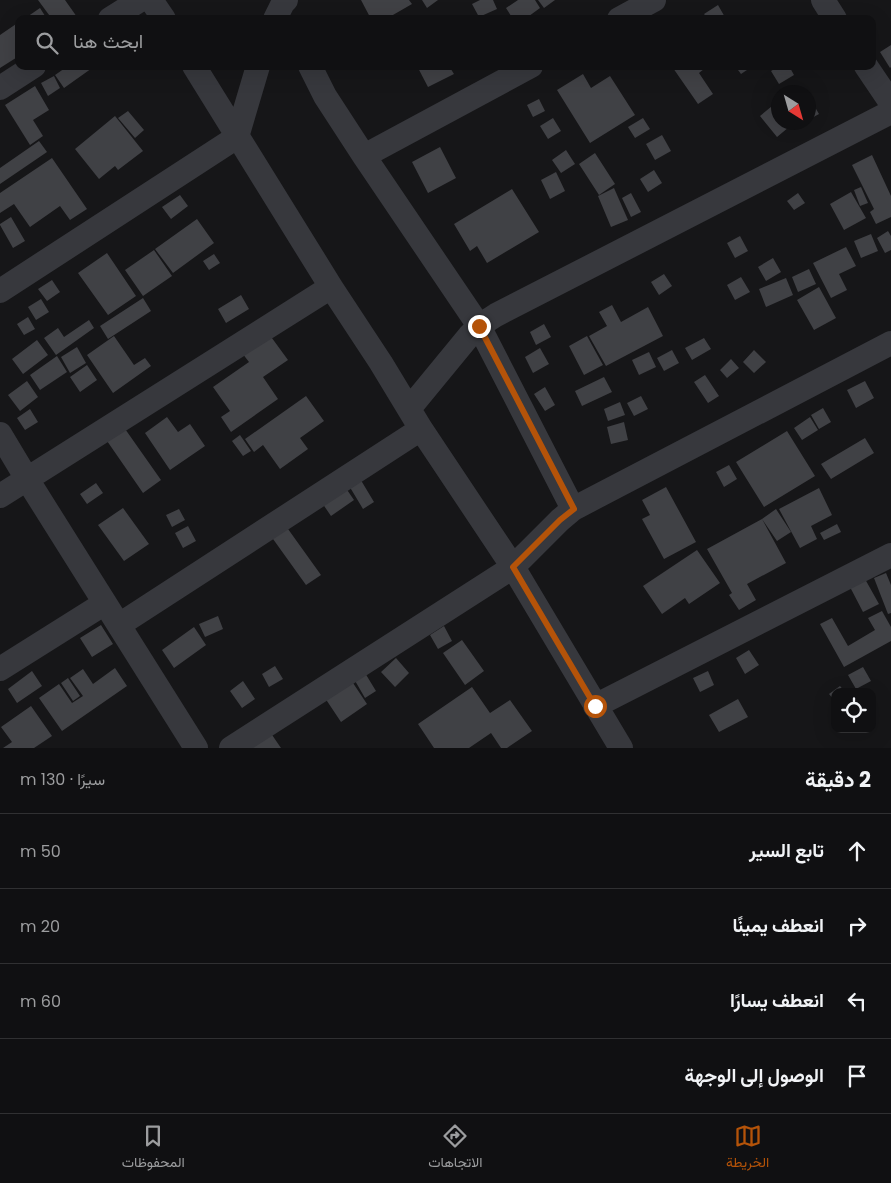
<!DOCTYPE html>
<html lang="ar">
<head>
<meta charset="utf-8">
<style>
  body { margin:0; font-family:Poppins,Vazirmatn,sans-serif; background:#19191b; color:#f1f3f6; direction:rtl }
  .controls { position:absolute; right:15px; bottom:15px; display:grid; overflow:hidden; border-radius:10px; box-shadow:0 5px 20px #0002 }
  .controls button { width:45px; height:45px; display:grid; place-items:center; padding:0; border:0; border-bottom:1px solid #303032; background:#101012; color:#f1f3f6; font:25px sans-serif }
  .compass { position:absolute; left:771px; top:85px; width:45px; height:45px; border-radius:50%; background:#101012; box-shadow:0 5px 20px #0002; rotate:143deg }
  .stop { position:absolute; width:15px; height:15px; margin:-11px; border:4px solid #b45309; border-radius:50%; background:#fff }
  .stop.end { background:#b45309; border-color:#fff; box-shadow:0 1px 5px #0008 }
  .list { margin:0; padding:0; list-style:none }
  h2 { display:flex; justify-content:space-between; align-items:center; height:65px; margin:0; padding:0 20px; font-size:21px }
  h2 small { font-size:16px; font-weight:400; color:#9c9d9f }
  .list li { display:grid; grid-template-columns:32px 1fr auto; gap:15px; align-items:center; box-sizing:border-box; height:75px; padding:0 20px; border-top:1px solid #303032 }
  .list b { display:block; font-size:19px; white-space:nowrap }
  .list em { font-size:16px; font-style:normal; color:#9c9d9f }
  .icon { flex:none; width:28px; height:28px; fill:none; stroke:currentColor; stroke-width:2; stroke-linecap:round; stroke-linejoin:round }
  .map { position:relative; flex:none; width:891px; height:748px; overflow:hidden; direction:ltr }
  .search { position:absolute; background:#101012; box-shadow:0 5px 20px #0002; left:15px; right:15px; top:15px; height:55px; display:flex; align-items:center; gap:12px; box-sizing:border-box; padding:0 18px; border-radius:10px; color:#9c9d9f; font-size:19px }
  .sheet { height:365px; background:#101012 }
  nav { display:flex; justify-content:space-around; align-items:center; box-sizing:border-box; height:70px; border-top:1px solid #303032; background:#101012; font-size:14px; color:#9c9d9f }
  nav a { display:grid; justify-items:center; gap:2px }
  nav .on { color:#b45309 }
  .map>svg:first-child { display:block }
  .building { fill:#404145 }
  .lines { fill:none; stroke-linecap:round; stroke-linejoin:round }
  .minor { stroke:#37383d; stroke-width:24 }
  .route { stroke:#b45309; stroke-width:6 }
</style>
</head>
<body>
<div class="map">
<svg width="891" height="748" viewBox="0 0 891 748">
  <rect width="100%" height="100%" fill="#161618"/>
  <path class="building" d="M38 0H65L77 17 74 19H52Z
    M361 0H409L412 4 386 19H371Z
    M422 0H438L427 8Z
    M480 0H493L497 9 479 17 472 4Z
    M518 0H535L540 8 525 19H513L506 8Z
    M538 0H555L544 8Z
    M718 5 726 19H708L704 14Z
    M40 8 47 19H24Z
    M19 22V56L0 68V35Z
    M891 45V67L890 68 880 52Z
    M68 66H95L64 88 55 75Z
    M417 66H449L454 74 428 87Z
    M676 66H703L704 69 699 73 713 94 698 104 673 68Z
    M735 66H753L741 74Z
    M779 66H789L794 75 779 84 771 71Z
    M583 74 591 88 610 76 635 115 590 143 557 90Z
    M54 76 60 88 48 96 41 83Z
    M35 86 49 110 33 120 43 136 30 145 5 105Z
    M539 99 545 111 533 117 527 105Z
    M777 102 778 104V122H795L777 137 760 116Z
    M812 102 819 114 808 120V104Z
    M128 111 144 130 135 138 118 118Z
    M115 116 143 151 118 170 115 166 99 179 75 149Z
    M553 118 561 131 548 139 540 126Z
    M643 118 650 129 635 138 628 127Z
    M662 135 671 151 655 160 646 144Z
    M39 141 47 152 0 184V168Z
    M440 147 456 178 428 193 412 162Z
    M566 150 575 164 561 173 552 160Z
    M595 153 615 184 599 195 579 164Z
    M872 155 891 196V217L876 224 870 212 874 209 852 165Z
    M52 158 87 209 70 220 60 206 30 227 14 204 0 213V193Z
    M654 170 662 183 648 192 640 179Z
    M556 172 565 191 550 199 541 180Z
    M861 187 868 203 860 206 854 190Z
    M614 188 628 220 611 227 598 196Z
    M512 189 539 232 487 263 477 246 470 251 454 224Z
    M851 192 866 218 844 230 830 204Z
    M631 193 641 212 631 217 622 198Z
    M798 193 805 203 794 210 787 201Z
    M180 195 188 206 171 219 162 207Z
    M11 217 25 241 13 248 0 225V224Z
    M197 219 214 243 173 273 155 249Z
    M888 231 891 236V250L885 253 877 238Z
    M871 234 878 251 861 258 854 241Z
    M740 236 748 251 735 258 727 243Z
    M846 247 856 266 839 274 847 290 831 298 813 263Z
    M154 250 172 276 143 296 125 270Z
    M107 253 136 296 108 315 78 273Z
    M214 254 220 263 209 270 203 261Z
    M773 258 781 272 766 281 758 267Z
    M809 269 816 284 798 292 792 277Z
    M664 274 672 286 659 295 651 282Z
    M741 277 750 292 735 300 727 285Z
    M786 278 793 295 766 307 759 289Z
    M52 280 60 292 47 301 38 289Z
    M819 287 836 318 814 330 797 300Z
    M241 295 249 309 226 323 218 309Z
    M143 298 151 311 108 339 100 326Z
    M41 299 49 312 36 320 28 307Z
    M612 305 621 322 648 307 663 336 606 366 589 336 607 326 599 312Z
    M28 317 35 329 24 335 17 324Z
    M89 320 94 328 56 355 44 338 58 328 64 337Z
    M544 324 551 337 536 345 530 332Z
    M269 334 288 360 263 377 278 399 231 432 221 417 230 411 213 387 249 362 242 353Z
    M114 336 134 365 145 358 151 366 113 393 87 355Z
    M587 336 603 365 584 375 569 346Z
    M704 338 711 349 692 360 685 348Z
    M37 340 48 355 23 374 12 359Z
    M77 347 86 363 70 373 61 357Z
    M540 348 549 364 533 373 525 357Z
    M672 350 679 363 664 371 657 358Z
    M754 350 766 362 754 373 743 362Z
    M649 352 656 367 639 375 632 360Z
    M57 356 67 372 40 390 30 375Z
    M731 359 739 368 727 378 720 370Z
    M87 365 97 380 80 392 70 377Z
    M705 375 719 396 708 403 694 382Z
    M604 377 612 392 582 406 575 391Z
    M27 381 38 397 20 411 8 395Z
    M865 381 874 398 856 408 847 390Z
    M545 387 555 405 545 411 534 394Z
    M306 396 324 421 300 438 308 449 280 469 263 445 254 452 245 439Z
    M641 396 648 409 634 416 627 403Z
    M620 402 625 415 608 421 604 409Z
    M823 408 831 422 819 429 811 415Z
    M30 409 38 422 25 430 17 418Z
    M167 417 178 432 190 424 205 446 170 470 145 433Z
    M810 417 818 430 802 440 794 428Z
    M624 422 628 440 611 444 607 427Z
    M123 426 161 480 143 493 105 438Z
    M787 431 815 476 764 507 736 462Z
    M240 435 251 451 243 456 232 441Z
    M865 438 874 453 831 479 821 464Z
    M729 465 737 479 724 487 716 472Z
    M356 472 374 502 363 509 345 479Z
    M341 481 354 500 331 516 318 497Z
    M96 483 103 493 87 504 80 494Z
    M666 487 696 542 664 559 642 519 650 515 642 500Z
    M819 488 832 515 811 526 817 539 800 548 779 509Z
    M123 508 149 544 124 561 98 525Z
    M179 509 185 520 172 527 166 515Z
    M776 509 791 532 777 541 762 519Z
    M762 519 786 563 747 584 756 600 739 610 729 595 732 593 707 549Z
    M283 522 321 575 306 585 268 532Z
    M837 524 841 532 824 540 820 533Z
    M188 526 196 541 183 548 175 533Z
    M697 550 720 583 689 604 685 598 662 614 643 586Z
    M886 573 891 585V613L888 614 874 578Z
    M865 579 879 604 863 612 850 587Z
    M882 611 891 627V641L844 667 820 624 832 618 848 646 875 630 868 618Z
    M218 616 223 629 205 637 199 624Z
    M101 625 113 644 92 657 80 638Z
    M444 626 452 641 438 649 430 635Z
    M194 627 206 645 174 668 162 650Z
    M462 640 484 671 465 685 443 653Z
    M749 650 759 665 745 674 736 658Z
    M396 658 409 673 395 687 381 672Z
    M275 666 283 679 269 687 262 674Z
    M863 667 871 681 856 689 848 675Z
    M115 668 127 686 62 731 39 698 59 684 72 703 83 696 70 678 83 669 93 684Z
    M32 671 42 686 17 703 8 689Z
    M708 671 714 685 700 692 693 678Z
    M365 673 376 691 365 698 354 679Z
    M349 677 367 704 341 722 323 695Z
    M68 678 80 696 73 701 61 683Z
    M243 681 255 699 242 708 230 691Z
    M840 686 845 692H835V701L829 694Z
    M472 687 490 713 510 700 532 731 507 748H501L491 733 469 748H434L418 724Z
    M738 699 748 717 719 732 709 715Z
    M31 706 52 736 34 748H3L12 742 1 727Z
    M268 729 281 748H245Z"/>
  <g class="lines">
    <path class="minor" d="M151 0 164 19
      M823 0 835 19
      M110 19 140 0
      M275 19 283 3 286 0
      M619 19 654 0
      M194 66 331 287 381 363 421 429 513 567 621 748
      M310 66 325 96 364 156 479 326 573 509
      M866 66 891 103
      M0 88 34 66
      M364 156 531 66
      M0 291 237 137 258 66
      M409 409 469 336 479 326 496 315 891 112
      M0 434 27 479 196 748
      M0 496 331 287
      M119 625 421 429
      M0 669 105 603
      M595 706 891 555
      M231 748 513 567 560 520 573 509 891 343"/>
  </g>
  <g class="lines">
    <path class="route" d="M479 326 574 509 560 520 513 567 595 706"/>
  </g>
</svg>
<div class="controls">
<button><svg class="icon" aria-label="locate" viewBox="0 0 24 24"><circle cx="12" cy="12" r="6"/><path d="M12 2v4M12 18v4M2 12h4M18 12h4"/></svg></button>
</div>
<svg class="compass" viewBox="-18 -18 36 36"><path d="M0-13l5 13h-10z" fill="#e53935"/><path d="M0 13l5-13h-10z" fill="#9c9d9f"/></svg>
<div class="stop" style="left:595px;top:706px"></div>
<div class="stop end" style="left:479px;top:326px"></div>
<div class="search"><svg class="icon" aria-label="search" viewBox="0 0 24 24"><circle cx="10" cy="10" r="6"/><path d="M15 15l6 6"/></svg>ابحث هنا</div>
</div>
<section class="sheet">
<h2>2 دقيقة<small>سيرًا · 130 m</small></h2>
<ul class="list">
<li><svg class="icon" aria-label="ahead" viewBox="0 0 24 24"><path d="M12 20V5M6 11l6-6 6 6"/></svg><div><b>تابع السير</b></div><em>50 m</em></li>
<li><svg class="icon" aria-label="right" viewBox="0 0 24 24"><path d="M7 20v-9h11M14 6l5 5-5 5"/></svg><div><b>انعطف يمينًا</b></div><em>20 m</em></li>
<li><svg class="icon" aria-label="left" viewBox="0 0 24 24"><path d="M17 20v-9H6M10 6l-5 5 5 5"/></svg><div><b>انعطف يسارًا</b></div><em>60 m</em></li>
<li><svg class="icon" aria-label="arrive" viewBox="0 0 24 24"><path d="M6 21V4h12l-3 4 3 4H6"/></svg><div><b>الوصول إلى الوجهة</b></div></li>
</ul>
</section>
<nav>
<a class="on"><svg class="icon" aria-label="map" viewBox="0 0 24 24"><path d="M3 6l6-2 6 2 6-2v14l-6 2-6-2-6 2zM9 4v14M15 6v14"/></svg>الخريطة</a>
<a><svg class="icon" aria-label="directions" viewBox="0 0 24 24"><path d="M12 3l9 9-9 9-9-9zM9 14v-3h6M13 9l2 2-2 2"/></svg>الاتجاهات</a>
<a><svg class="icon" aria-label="saved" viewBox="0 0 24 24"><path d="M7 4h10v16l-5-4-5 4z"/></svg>المحفوظات</a>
</nav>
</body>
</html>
